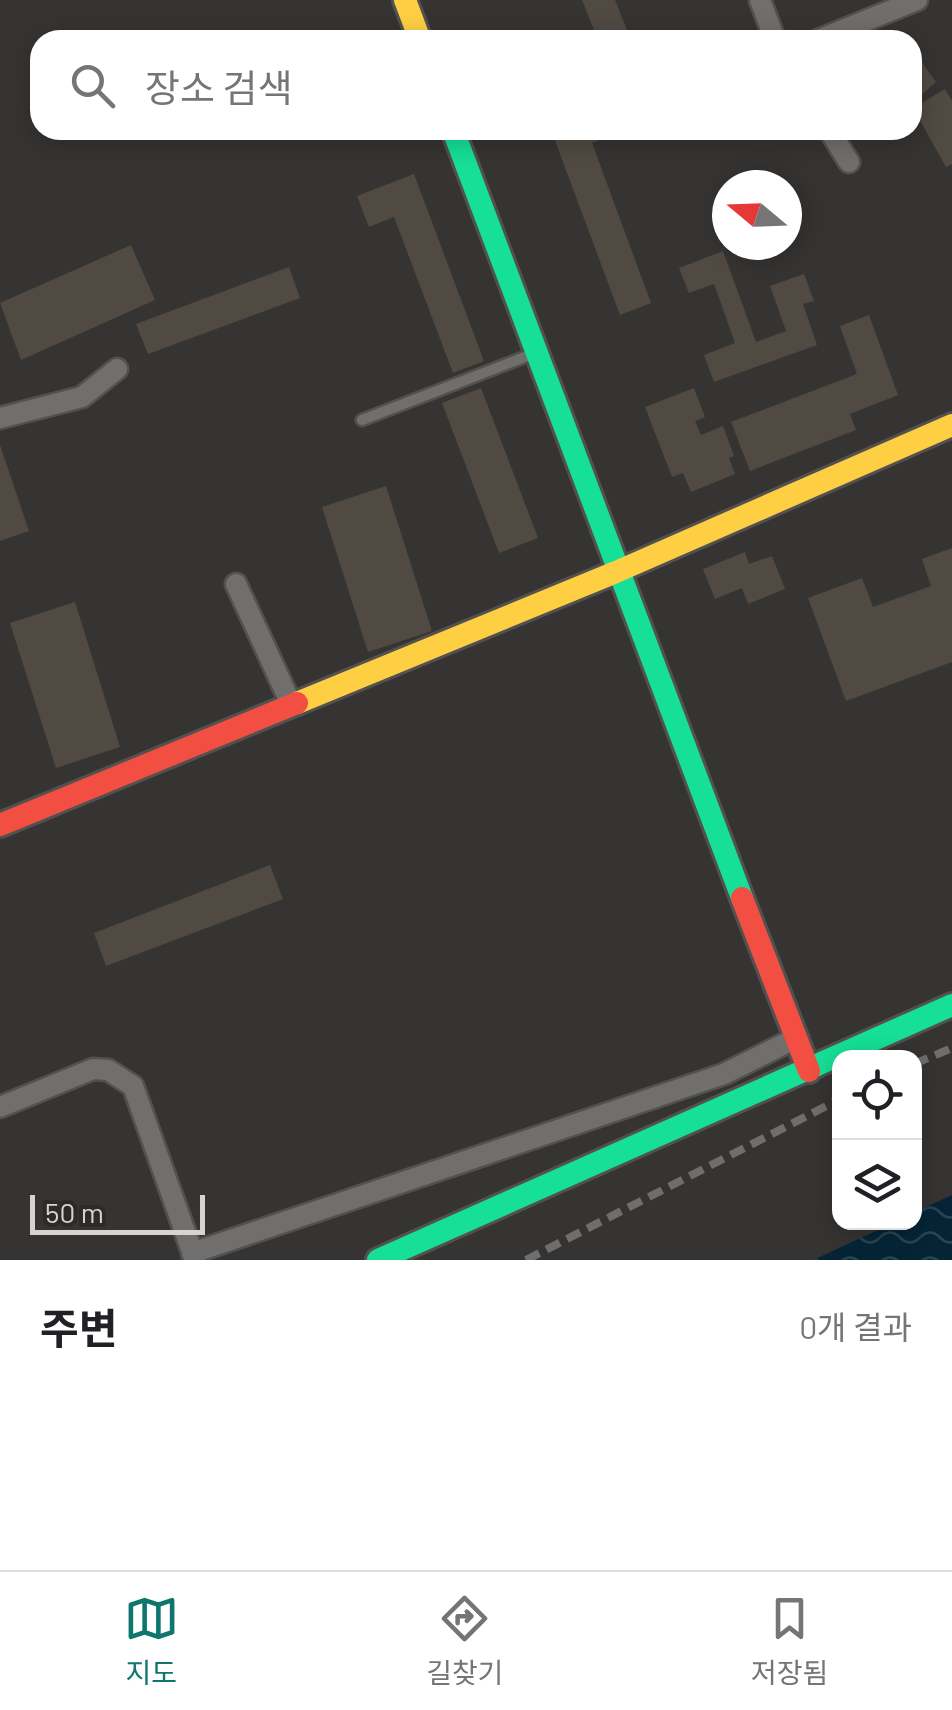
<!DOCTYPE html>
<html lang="ko">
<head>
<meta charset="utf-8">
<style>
  body { margin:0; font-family:Barlow,"Noto Sans KR",sans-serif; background:#f6f6f6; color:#202124 }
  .controls { position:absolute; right:30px; bottom:30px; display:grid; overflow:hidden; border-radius:20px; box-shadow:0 5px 25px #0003 }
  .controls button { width:90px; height:90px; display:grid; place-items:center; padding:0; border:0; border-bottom:2px solid #e0e0e0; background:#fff; color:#202124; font:50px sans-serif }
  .compass { position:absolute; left:712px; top:170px; width:90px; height:90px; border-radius:50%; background:#fff; box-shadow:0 5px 25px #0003; rotate:289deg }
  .scale { position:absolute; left:30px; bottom:25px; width:175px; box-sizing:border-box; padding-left:10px; border:5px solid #d6d4d2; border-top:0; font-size:28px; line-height:35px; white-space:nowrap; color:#d6d4d2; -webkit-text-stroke:8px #2d2b27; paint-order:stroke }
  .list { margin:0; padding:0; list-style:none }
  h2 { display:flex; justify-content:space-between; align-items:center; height:130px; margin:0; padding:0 40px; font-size:42px }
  h2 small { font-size:32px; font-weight:400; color:#757577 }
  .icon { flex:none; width:55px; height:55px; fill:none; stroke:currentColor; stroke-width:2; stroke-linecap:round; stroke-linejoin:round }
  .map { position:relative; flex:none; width:952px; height:1260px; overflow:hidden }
  .search { position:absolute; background:#fff; box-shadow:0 5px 25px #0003; left:30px; right:30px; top:30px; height:110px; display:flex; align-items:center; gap:25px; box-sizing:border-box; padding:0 35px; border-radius:30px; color:#757577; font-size:38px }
  .sheet { height:310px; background:#fff }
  nav { display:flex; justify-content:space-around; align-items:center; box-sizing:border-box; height:140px; border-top:2px solid #e0e0e0; background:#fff; font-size:28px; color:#757577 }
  nav a { display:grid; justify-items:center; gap:5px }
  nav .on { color:#0f766e }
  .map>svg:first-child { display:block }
  .water { fill:url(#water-waves) }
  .building { fill:#504a43 }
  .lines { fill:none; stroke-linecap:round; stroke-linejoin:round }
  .lane-casing { stroke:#52514f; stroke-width:15 }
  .street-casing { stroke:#52514f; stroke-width:25 }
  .fast-casing { stroke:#52514f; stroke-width:28 }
  .slow-casing { stroke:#52514f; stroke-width:28 }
  .jam-casing { stroke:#52514f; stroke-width:28 }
  .lane { stroke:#706f6e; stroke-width:10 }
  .street { stroke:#706f6e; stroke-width:20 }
  .fast { stroke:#16e098; stroke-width:22 }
  .slow { stroke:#ffcf43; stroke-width:22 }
  .jam { stroke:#f24e42; stroke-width:22 }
  .rail { stroke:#6f6e6d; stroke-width:8; stroke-dasharray:15 8; stroke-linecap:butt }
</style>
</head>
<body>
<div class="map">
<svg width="952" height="1260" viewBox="0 0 952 1260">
  <defs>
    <pattern id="water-waves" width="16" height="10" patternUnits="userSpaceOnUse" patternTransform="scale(2.5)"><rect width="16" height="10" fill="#052536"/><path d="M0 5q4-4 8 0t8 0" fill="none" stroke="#294452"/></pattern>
  </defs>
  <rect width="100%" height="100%" fill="#363432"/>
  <path class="water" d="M952 1195V1260H813L893 1223 914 1222 915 1212Z"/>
  <path class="building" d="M582 0H615L631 40H598Z
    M912 48 936 82 912 103Z
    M945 89 952 101V164L946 167 913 108Z
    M551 130H625L592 143 651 303 620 315Z
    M414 174 484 361 453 373 394 217 369 227 357 196Z
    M131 245 155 300 21 360 0 303Z
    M723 251 756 342 786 331 770 286 804 274 814 301 803 304 817 345 714 382 704 355 735 343 714 284 689 293 679 268Z
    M289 267 300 298 148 354 136 324Z
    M869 315 898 395 850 414 856 430 750 471 731 422 857 374 840 326Z
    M481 388 538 538 499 553 442 403Z
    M694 388 705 417 695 421 701 435 723 426 734 456 729 458 735 474 691 492 683 473 672 477 645 407Z
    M0 445 29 531 0 541Z
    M386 486 432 631 368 652 322 507Z
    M952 548V662L846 701 808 598 862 578 873 607 931 586 922 559Z
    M745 552 749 564 772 556 785 589 748 604 742 588 715 599 703 569Z
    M75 602 120 747 56 768 10 623Z
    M270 865 283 899 106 966 94 933Z"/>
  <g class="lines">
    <g class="lane-casing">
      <path id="lane" d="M362 420 530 355"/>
    </g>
    <g class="street-casing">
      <path id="street" d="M760 0 775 40
        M818 40 917 0
        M829 130 849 162
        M0 418 82 397 117 369
        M236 584 292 706
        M0 1107 93 1069 108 1070 133 1086 195 1260
        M192 1253 724 1074 796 1038"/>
    </g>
    <g class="fast-casing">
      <path id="fast" d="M453 130 742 898
        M378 1260 952 1005"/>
    </g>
    <g class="slow-casing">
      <path id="slow" d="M405 0 420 40
        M297 703 616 572 952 425"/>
    </g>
    <g class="jam-casing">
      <path id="jam" d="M0 825 297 703
        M742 898 809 1071"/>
    </g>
    <use href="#lane" class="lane"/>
    <use href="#street" class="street"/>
    <use href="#fast" class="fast"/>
    <use href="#slow" class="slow"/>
    <use href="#jam" class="jam"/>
    <path class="rail" d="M914 1064 952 1048
      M526 1260 840 1099"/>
  </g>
</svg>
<div class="controls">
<button><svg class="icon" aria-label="locate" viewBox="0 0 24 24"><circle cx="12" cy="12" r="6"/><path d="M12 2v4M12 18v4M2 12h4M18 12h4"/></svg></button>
<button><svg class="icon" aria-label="layers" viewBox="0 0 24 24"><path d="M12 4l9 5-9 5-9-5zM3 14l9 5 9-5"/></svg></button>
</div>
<svg class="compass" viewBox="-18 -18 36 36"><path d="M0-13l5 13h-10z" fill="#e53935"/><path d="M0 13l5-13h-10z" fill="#757577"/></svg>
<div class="scale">50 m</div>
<div class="search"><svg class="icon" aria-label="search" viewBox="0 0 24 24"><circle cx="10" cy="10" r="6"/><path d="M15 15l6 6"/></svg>장소 검색</div>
</div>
<section class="sheet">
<h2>주변<small>0개 결과</small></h2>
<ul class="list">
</ul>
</section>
<nav>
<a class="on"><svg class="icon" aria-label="map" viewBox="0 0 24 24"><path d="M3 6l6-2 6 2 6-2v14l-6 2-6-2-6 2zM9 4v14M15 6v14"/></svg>지도</a>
<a><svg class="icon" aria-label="directions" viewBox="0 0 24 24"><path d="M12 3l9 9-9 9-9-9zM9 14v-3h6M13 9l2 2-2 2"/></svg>길찾기</a>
<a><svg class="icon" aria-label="saved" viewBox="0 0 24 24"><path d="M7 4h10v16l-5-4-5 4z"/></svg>저장됨</a>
</nav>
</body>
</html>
